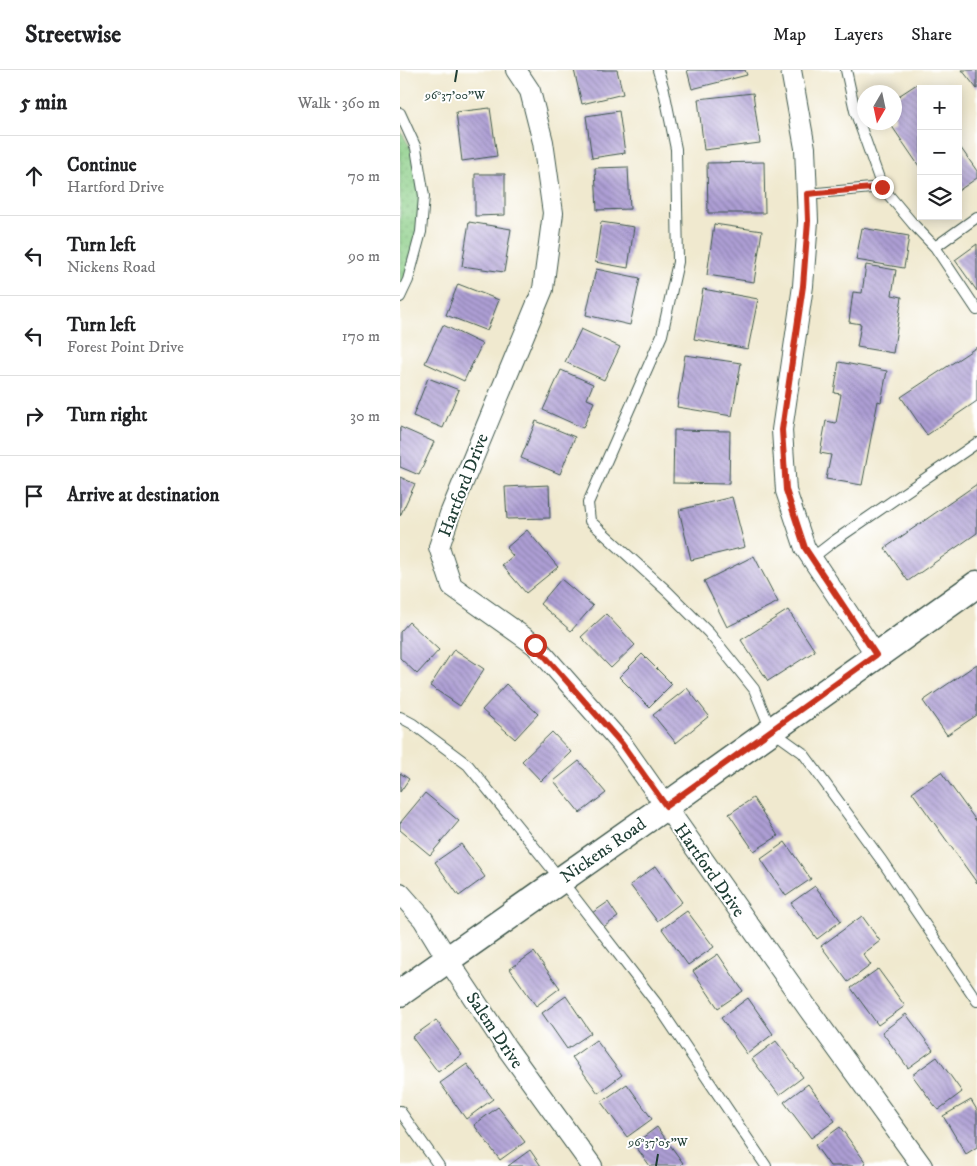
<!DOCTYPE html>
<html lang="en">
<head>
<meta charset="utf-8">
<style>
  body { margin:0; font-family:"IM FELL DW Pica",serif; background:#f2f2f2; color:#202124 }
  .controls { position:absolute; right:15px; top:15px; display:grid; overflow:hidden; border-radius:0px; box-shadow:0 2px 12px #0003 }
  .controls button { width:45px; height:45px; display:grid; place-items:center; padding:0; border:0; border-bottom:1px solid #e0e0e0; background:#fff; color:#202124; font:25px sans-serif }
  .compass { position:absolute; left:457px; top:15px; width:45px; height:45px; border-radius:50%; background:#fff; box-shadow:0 2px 12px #0003; rotate:189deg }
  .stop { position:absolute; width:15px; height:15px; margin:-11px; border:4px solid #c8321e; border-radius:50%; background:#fff }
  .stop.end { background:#c8321e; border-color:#fff; box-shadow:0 1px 5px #0008 }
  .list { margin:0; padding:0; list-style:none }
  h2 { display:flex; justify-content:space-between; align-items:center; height:65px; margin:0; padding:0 20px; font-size:21px }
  h2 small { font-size:16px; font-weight:400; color:#757577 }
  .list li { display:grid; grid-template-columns:32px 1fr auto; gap:15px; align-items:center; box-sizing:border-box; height:80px; padding:0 20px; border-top:1px solid #e0e0e0 }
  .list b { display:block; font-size:19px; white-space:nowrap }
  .list p { margin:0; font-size:16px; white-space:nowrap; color:#757577 }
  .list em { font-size:16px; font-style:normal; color:#757577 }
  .icon { flex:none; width:28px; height:28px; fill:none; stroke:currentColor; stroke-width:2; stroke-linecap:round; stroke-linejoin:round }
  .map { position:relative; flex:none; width:577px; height:1096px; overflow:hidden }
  header { display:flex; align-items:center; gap:30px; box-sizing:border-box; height:70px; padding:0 25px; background:#fff; border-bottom:1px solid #e0e0e0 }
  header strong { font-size:24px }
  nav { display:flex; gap:28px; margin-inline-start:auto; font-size:18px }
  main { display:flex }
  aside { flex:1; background:#fff }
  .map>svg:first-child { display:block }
  .green { fill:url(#green-dots); stroke:#54855d }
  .building { fill:url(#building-back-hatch) }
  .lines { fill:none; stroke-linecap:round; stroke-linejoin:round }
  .service-casing { stroke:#3e574b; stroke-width:12 }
  .minor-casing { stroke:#3e574b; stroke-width:22 }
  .tertiary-casing { stroke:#3e574b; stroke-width:29 }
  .service { stroke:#fff; stroke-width:10 }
  .minor { stroke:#fff; stroke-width:20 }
  .tertiary { stroke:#fff; stroke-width:26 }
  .route { stroke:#c8321e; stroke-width:6 }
  .ticks { fill:none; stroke:#1f3d34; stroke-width:2 }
  .labels { text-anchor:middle; stroke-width:4; stroke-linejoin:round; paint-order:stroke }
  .street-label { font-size:18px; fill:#1f3d34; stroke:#fff }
  .ticks-label { font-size:12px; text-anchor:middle; fill:#1f3d34; stroke:#fff; stroke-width:4; stroke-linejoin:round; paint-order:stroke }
</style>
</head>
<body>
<header>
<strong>Streetwise</strong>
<nav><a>Map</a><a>Layers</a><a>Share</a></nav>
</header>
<main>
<aside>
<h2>5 min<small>Walk · 360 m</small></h2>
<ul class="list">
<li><svg class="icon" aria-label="ahead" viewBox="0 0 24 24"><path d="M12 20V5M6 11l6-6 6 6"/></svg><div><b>Continue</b><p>Hartford Drive</p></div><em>70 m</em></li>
<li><svg class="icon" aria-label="left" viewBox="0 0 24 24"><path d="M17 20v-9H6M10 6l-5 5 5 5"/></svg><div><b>Turn left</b><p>Nickens Road</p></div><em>90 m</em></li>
<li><svg class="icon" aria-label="left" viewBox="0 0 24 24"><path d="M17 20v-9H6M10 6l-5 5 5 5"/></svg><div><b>Turn left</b><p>Forest Point Drive</p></div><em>170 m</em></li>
<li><svg class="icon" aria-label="right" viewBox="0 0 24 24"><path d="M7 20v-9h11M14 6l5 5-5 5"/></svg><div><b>Turn right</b></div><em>30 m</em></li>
<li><svg class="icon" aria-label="arrive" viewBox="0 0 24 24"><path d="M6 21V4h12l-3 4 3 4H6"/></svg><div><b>Arrive at destination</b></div></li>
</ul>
</aside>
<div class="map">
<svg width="577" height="1096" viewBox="0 0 577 1096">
  <defs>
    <pattern id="green-dots" width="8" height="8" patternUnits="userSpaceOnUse" patternTransform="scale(1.25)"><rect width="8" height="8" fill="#8acd86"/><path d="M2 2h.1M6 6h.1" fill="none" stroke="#70a86e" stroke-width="1.8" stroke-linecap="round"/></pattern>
    <pattern id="building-back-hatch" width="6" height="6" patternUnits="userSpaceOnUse" patternTransform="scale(1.25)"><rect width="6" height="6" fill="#ad9ed4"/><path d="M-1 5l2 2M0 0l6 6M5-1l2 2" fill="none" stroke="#8c82ad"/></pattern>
  </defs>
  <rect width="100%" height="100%" fill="#fff"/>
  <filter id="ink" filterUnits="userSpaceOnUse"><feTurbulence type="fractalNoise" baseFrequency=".02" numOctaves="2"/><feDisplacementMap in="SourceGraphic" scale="10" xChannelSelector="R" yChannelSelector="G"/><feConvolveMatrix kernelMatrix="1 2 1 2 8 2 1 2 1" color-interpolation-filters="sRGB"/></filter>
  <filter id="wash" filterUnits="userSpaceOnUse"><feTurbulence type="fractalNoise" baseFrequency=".0096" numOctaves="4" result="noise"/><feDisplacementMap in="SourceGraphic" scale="20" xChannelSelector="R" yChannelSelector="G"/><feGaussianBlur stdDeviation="1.12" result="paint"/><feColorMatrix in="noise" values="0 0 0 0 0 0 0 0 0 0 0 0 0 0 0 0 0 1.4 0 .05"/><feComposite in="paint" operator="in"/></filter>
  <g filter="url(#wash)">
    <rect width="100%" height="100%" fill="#f0e9cf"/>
    <path class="green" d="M0 60 12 80 20 107 19 176 0 229Z"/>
    <g id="blocks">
      <path class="building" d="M174 0H217L223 24 182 34Z
        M287 0H345L347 5 292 19Z
        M562 0H577V19Z
        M517 14 521 19V99L489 52H494V29Z
        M353 23 360 73 304 80 298 29Z
        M90 38 97 86 62 91 56 42Z
        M219 41 225 83 192 88 186 46Z
        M558 74 577 101V108L558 121Z
        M364 92 365 143H308L307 93Z
        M228 97 230 139 197 140 195 98Z
        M75 104H105V145L75 146Z
        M69 152 111 159 104 202 62 196Z
        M201 152 234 157 228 198 195 192Z
        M314 154 362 161 354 212 307 205Z
        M462 158 509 166 504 198 456 190Z
        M577 174V221L555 190Z
        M466 195 496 200 492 225 502 227 493 283 457 277 461 254 449 252 453 222 462 223Z
        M196 199 240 208 230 255 186 245Z
        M58 214 99 230 87 261 46 245Z
        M303 219 358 229 348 279 294 269Z
        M43 255 82 274 64 311 25 293Z
        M181 259 220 277 204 310 165 292Z
        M577 277V331L527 365 501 327Z
        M285 285 341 293 332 346 277 337Z
        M439 292 487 301 481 332 478 331 462 415 426 409 431 385 420 383 426 351 436 353 441 324 434 323Z
        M161 300 193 314 187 329 194 332 183 358 143 340Z
        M28 308 59 320 43 358 13 346Z
        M136 351 175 367 160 404 121 388Z
        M0 357 34 372 19 405 0 397Z
        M274 360 330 361 329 414 273 413Z
        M0 407 15 414 0 446Z
        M577 414V463L508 511 485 478Z
        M149 415 150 448 107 449 105 417Z
        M332 427 345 477 291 490 279 440Z
        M127 460 158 497 126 523 102 495 113 486 106 478Z
        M354 486 378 532 327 557 304 511Z
        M161 509 193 536 171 561 140 534Z
        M388 540 415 581 368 611 341 570Z
        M206 544 235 575 211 598 181 567Z
        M9 552 39 580 17 604 0 588V562Z
        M54 579 84 599 60 636 30 616Z
        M242 584 272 614 249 637 219 607Z
        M577 594V645L547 665 523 631Z
        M106 614 138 644 115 669 82 640Z
        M287 618 309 646 276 673 253 645Z
        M152 662 171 682 141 711 122 691Z
        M179 691 206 723 180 743 154 711Z
        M541 702 577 752V813L512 722Z
        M0 703 9 709 0 722Z
        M25 723 59 751 30 785 0 760V753Z
        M353 728 378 766 354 781 329 744Z
        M385 772 411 809 386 826 361 789Z
        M61 774 85 807 59 826 35 792Z
        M256 796 282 832 257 851 230 815Z
        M415 816 441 851 417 869 391 833Z
        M208 832 218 847 202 858 192 843Z
        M287 841 314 877 288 895 262 859Z
        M462 846 480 871 463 884 471 895 448 912 421 876Z
        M134 882 160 918 136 936 110 899Z
        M318 884 343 921 318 938 293 901Z
        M478 899 505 936 478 955 451 918Z
        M166 926 191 963 167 979 142 943Z
        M348 928 373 964 347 984 321 948Z
        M506 944 533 980 508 998 482 962Z
        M36 950 62 985 38 1002 12 967Z
        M196 970 222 1005 198 1023 172 987Z
        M376 971 403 1007 379 1025 352 989Z
        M537 987 562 1022 538 1040 512 1005Z
        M67 994 93 1029 66 1049 40 1013Z
        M227 1014 252 1049 227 1067 201 1032Z
        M408 1014 435 1051 411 1068 384 1032Z
        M571 1030 577 1040V1077L566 1084 543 1046Z
        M98 1037 125 1072 100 1090 74 1055Z
        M257 1057 283 1093 279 1096H250L234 1074Z
        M440 1057 466 1093 462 1096H430L415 1075Z
        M130 1080 141 1096H108Z"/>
    </g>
  </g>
  <g filter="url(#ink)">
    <use href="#blocks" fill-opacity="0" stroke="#3e574b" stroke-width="1"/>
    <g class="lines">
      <g class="service-casing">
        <path id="service" d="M258 0 264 20 276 79 278 192 262 265 188 433 190 451 268 522 309 563 354 619 371 660 403 683 482 791 577 931
          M446 0 455 41 482 117 513 154 535 177 577 147
          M0 43 16 78 24 126 21 162 8 210 0 227
          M407 124 482 117
          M535 177 577 240
          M412 488 434 471 577 373
          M0 647 13 654 68 695 161 810 257 934 366 1096
          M0 1041 39 1096"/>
      </g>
      <g class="minor-casing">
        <path id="minor" d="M116 0 130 21 143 72 153 143 143 219 50 444 39 477 52 516 135 575 222 674 409 940 522 1096
          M391 0 405 78 408 151 403 216 382 360 386 421 405 478 476 585
          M0 823 23 849 48 890 106 977 192 1096"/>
      </g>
      <g class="tertiary-casing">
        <path id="tertiary" d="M0 923 266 736 577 514"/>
      </g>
      <use href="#service" class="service"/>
      <use href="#minor" class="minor"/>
      <use href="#tertiary" class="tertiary"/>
    </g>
  </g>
  <g class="lines" filter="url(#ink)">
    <path class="route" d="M135 575 222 674 266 736 476 585 405 478 386 420 382 360 403 216 408 151 407 124 482 117"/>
  </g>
  <path class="ticks" d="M55 12 57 0M256 1096 258 1084"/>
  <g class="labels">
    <g class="street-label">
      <text transform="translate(63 415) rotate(-69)" y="6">Hartford Drive</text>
      <text transform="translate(203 780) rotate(-35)" y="6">Nickens Road</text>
      <text transform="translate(310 800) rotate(55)" y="6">Hartford Drive</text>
      <text transform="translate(95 960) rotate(56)" y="6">Salem Drive</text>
    </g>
  </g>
  <g class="ticks-label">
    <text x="55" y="29">96°37'00"W</text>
    <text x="258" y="1076">96°37'05"W</text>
  </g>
</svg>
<div class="controls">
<button>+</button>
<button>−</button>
<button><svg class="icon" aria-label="layers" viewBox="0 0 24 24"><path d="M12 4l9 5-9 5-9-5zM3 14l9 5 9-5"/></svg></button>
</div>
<svg class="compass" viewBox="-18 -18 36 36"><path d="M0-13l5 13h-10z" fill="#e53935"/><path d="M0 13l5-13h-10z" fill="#757577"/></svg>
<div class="stop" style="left:135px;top:575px"></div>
<div class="stop end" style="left:482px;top:117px"></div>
</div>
</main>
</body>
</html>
